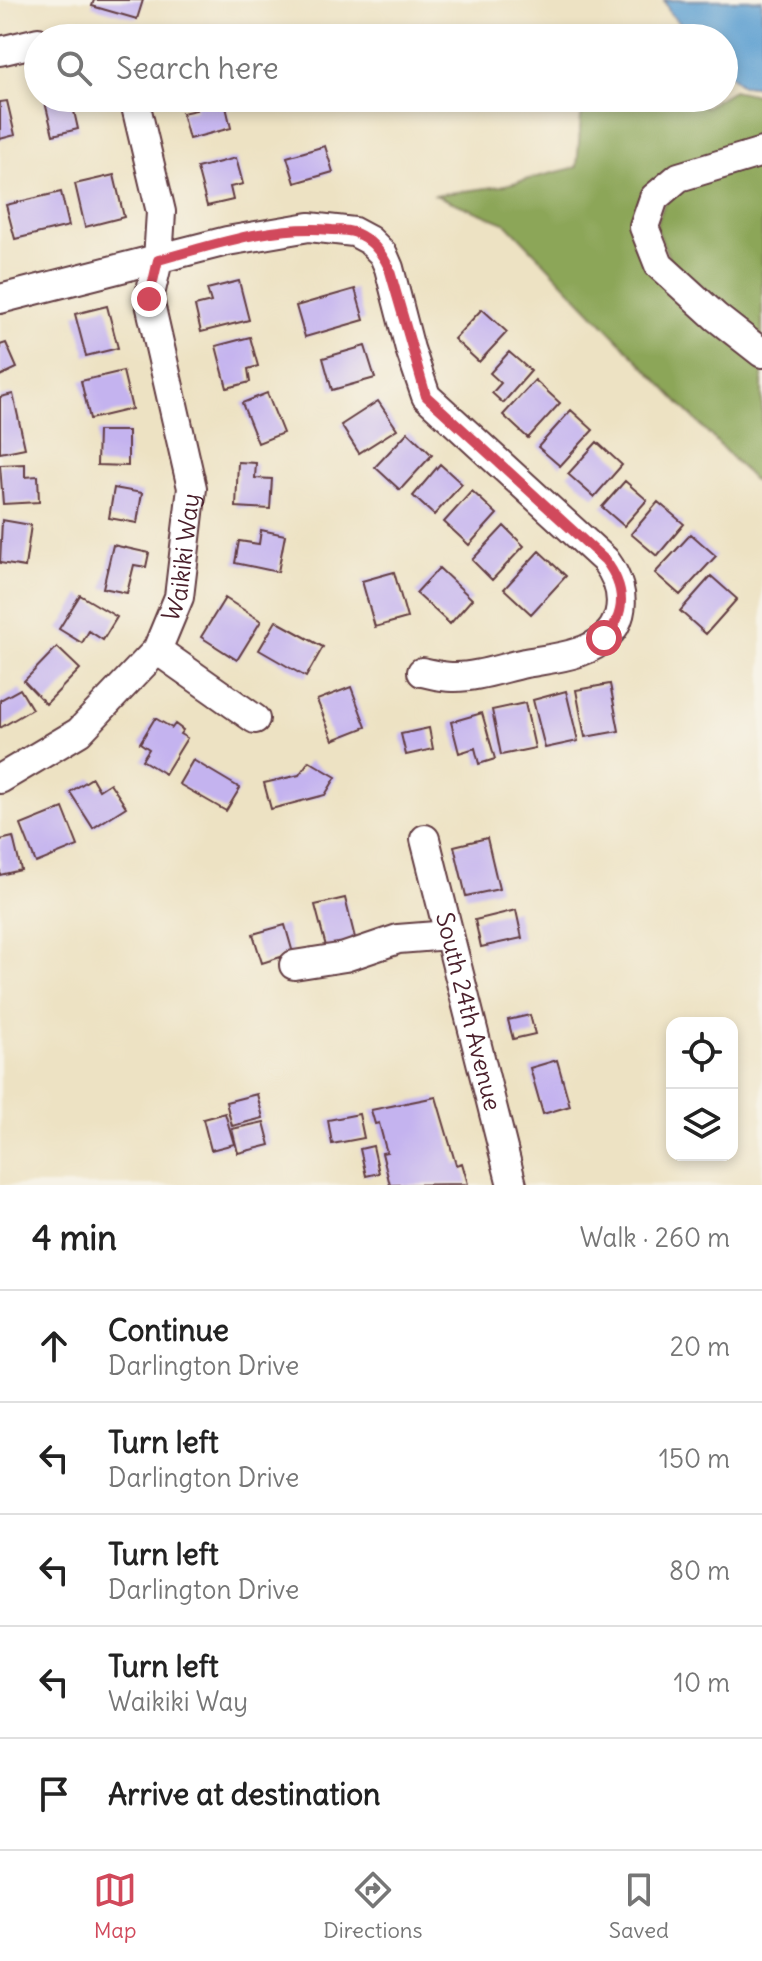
<!DOCTYPE html>
<html lang="en">
<head>
<meta charset="utf-8">
<style>
  body { margin:0; font-family:Delius,sans-serif; background:#f2f2f2; color:#222 }
  .controls { position:absolute; right:24px; bottom:24px; display:grid; overflow:hidden; border-radius:16px; box-shadow:0 4px 12px #0003 }
  .controls button { width:72px; height:72px; display:grid; place-items:center; padding:0; border:0; border-bottom:2px solid #e0e0e0; background:#fff; color:#222; font:40px sans-serif }
  .stop { position:absolute; width:24px; height:24px; margin:-18px; border:6px solid #d1495b; border-radius:50%; background:#fff }
  .stop.end { background:#d1495b; border-color:#fff; box-shadow:0 2px 8px #0008 }
  .list { margin:0; padding:0; list-style:none }
  h2 { display:flex; justify-content:space-between; align-items:center; height:104px; margin:0; padding:0 32px; font-size:34px }
  h2 small { font-size:26px; font-weight:400; color:#767676 }
  .list li { display:grid; grid-template-columns:52px 1fr auto; gap:24px; align-items:center; box-sizing:border-box; height:112px; padding:0 32px; border-top:2px solid #e0e0e0 }
  .list b { display:block; font-size:30px; white-space:nowrap }
  .list p { margin:0; font-size:26px; white-space:nowrap; color:#767676 }
  .list em { font-size:26px; font-style:normal; color:#767676 }
  .icon { flex:none; width:44px; height:44px; fill:none; stroke:currentColor; stroke-width:2; stroke-linecap:round; stroke-linejoin:round }
  .map { position:relative; flex:none; width:762px; height:1185px; overflow:hidden }
  .search { position:absolute; background:#fff; box-shadow:0 4px 12px #0003; left:24px; right:24px; top:24px; height:88px; display:flex; align-items:center; gap:20px; box-sizing:border-box; padding:0 28px; border-radius:44px; color:#767676; font-size:30px }
  .sheet { height:664px; background:#fff }
  nav { display:flex; justify-content:space-around; align-items:center; box-sizing:border-box; height:112px; border-top:2px solid #e0e0e0; background:#fff; font-size:22px; color:#767676 }
  nav a { display:grid; justify-items:center; gap:4px }
  nav .on { color:#d1495b }
  .map>svg:first-child { display:block }
  .forest { fill:#8ca658; stroke:#6b6242; stroke-width:2 }
  .water { fill:#5ea0d1; stroke:#54607e; stroke-width:2 }
  .building { fill:#c4b3ef }
  .lines { fill:none; stroke-linecap:round; stroke-linejoin:round }
  .minor-casing { stroke:#623c42; stroke-width:32 }
  .minor { stroke:#fff; stroke-width:28 }
  .route { stroke:#d1495b; stroke-width:10 }
  .labels { text-anchor:middle; stroke-width:6; stroke-linejoin:round; paint-order:stroke }
  .street-label { font-size:24px; fill:#4a1f2b; stroke:#f7f3e8 }
</style>
</head>
<body>
<div class="map">
<svg width="762" height="1185" viewBox="0 0 762 1185">
  <rect width="100%" height="100%" fill="#f7f3e8"/>
  <filter id="ink" filterUnits="userSpaceOnUse"><feTurbulence type="fractalNoise" baseFrequency=".0125" numOctaves="2"/><feDisplacementMap in="SourceGraphic" scale="16" xChannelSelector="R" yChannelSelector="G"/><feConvolveMatrix kernelMatrix="1 2 1 2 8 2 1 2 1" color-interpolation-filters="sRGB"/></filter>
  <filter id="wash" filterUnits="userSpaceOnUse"><feTurbulence type="fractalNoise" baseFrequency=".006" numOctaves="4" result="noise"/><feDisplacementMap in="SourceGraphic" scale="32" xChannelSelector="R" yChannelSelector="G"/><feGaussianBlur stdDeviation="1.8" result="paint"/><feColorMatrix in="noise" values="0 0 0 0 0 0 0 0 0 0 0 0 0 0 0 0 0 1.4 0 .05"/><feComposite in="paint" operator="in"/></filter>
  <g filter="url(#wash)">
    <rect width="100%" height="100%" fill="#ede2c3"/>
    <path class="forest" d="M733 90 762 96V142L676 168 634 224 708 324 762 367V489L507 224 435 195 501 186 577 167 581 117 594 98H691L705 107Z
      M762 163V339L669 259 656 226 664 204 684 186Z"/>
    <path class="water" d="M664 0H762V87L741 85 724 68V38H693L670 13Z"/>
    <g id="blocks">
      <path class="building" d="M94 0H143L137 19 92 6Z
        M44 98H71L78 129 53 135Z
        M193 98H224L231 128 189 139 182 113 196 110Z
        M7 101 15 135 0 139V102Z
        M325 146 333 172 295 183 287 157Z
        M236 158 243 184 230 187 233 200 207 206 197 168Z
        M114 175 124 217 85 227 75 184Z
        M61 192 69 226 15 239 6 205Z
        M239 281 249 320 201 332 195 306 211 302 207 289Z
        M355 289 364 320 305 337 296 306Z
        M107 306 118 348 86 356 75 314Z
        M482 309 507 332 479 362 454 339Z
        M250 337 258 366 248 369 250 382 227 388 216 346Z
        M6 343 17 368 0 376V345Z
        M365 346 375 378 332 390 323 358Z
        M509 352 531 371 503 403 492 393 501 383 490 373Z
        M123 371 132 409 90 419 81 381Z
        M535 380 560 403 528 438 503 415Z
        M267 393 283 433 258 443 242 403Z
        M13 394 25 448 0 453V397Z
        M378 401 397 429 359 453 341 425Z
        M571 410 593 430 560 466 538 447Z
        M98 431H128V466L97 465Z
        M408 432 432 455 400 490 375 467Z
        M597 442 622 465 594 497 568 474Z
        M238 462 256 463 255 478 272 479 270 509 236 507Z
        M25 464V477L38 476 39 502 3 504 0 465Z
        M440 464 462 484 434 515 413 496Z
        M625 481 647 500 624 526 602 507Z
        M114 488 142 493 137 523 109 518Z
        M472 491 497 514 469 545 444 522Z
        M658 502 684 524 657 556 631 534Z
        M2 520 31 525 25 567 0 563Z
        M504 526 524 546 492 580 472 560Z
        M261 530 285 535 278 572 235 563 239 541 259 544Z
        M691 534 716 556 680 595 655 573Z
        M113 545 149 553 146 567 134 565 127 593 103 588Z
        M539 551 566 576 531 614 504 589Z
        M439 568 472 599 450 624 416 593Z
        M394 572 407 618 375 627 362 581Z
        M711 576 737 599 706 634 680 611Z
        M80 595 117 617 103 640 89 631 82 643 59 629Z
        M225 598 261 621 237 660 201 637Z
        M276 621 323 647 306 677 259 650Z
        M57 647 80 669 46 704 24 681Z
        M610 684 619 731 585 737 576 690Z
        M351 687 366 727 333 740 317 700Z
        M20 689 32 709 0 728V700Z
        M566 691 578 741 545 748 533 700Z
        M525 703 535 748 501 755 492 710Z
        M482 713 495 759 479 764 475 748 459 753 451 722Z
        M155 718 172 728 175 724 183 730 180 734 187 738 165 774 142 760 149 749 140 743Z
        M429 728 433 749 406 755 401 734Z
        M193 760 240 788 226 811 179 784Z
        M309 761 336 777 325 795 271 809 264 783 299 775Z
        M92 778 99 790 110 783 126 807 93 828 70 792Z
        M63 808 78 846 36 863 21 825Z
        M13 837 21 870 0 875V840Z
        M487 838 499 889 466 896 454 846Z
        M345 898 357 946 328 954 315 905Z
        M516 910 522 938 481 947 475 920Z
        M285 925 293 953 262 963 253 934Z
        M530 1015 535 1034 513 1039 508 1020Z
        M557 1060 570 1106 543 1114 530 1068Z
        M257 1094 263 1118 232 1126 226 1102Z
        M436 1097 456 1165 462 1163 468 1184 390 1185 382 1153 387 1152 385 1146 379 1123 375 1124 371 1110Z
        M225 1113 234 1144 211 1150 203 1119Z
        M359 1114 364 1138 332 1144 328 1120Z
        M264 1122 270 1145 238 1153 232 1129Z
        M373 1146 379 1173 366 1176 360 1149Z"/>
    </g>
  </g>
  <g filter="url(#ink)">
    <use href="#blocks" fill-opacity="0" stroke="#623c42" stroke-width="2"/>
    <g class="lines">
      <g class="minor-casing">
        <g id="minor">
          <path d="M0 51 38 42"/>
          <path d="M762 152 679 177 654 198 644 227 659 265 716 317 762 353"/>
          <path d="M0 299 227 241 309 227 354 232 369 240 383 254 389 268 410 349 426 396 605 560C632 596 625 637 579 652 562 658 542 660 525 663 502 668 475 678 452 677 442 677 432 674 422 672"/>
          <path d="M157 650 255 719"/>
          <path id="s1" d="M0 779 79 732 157 650 179 597 192 488 149 299 158 260 161 212 134 98"/>
          <path id="s2" d="M425 839 512 1185"/>
          <path d="M294 965 345 957 398 939 449 935"/>
        </g>
      </g>
      <use href="#minor" class="minor"/>
    </g>
  </g>
  <g class="lines" filter="url(#ink)">
    <path class="route" d="M149 299 158 260C214 245 273 224 332 230 340 230 349 230 356 233 372 240 382 253 389 268L426 396 605 560C625 586 628 613 604 638"/>
  </g>
  <g class="labels">
    <g class="street-label">
      <text dy="8" stroke="none"><textPath href="#s1" startOffset="302">Waikiki Way</textPath></text>
      <text dy="8" stroke="none"><textPath href="#s2" startOffset="178">South 24th Avenue</textPath></text>
    </g>
  </g>
</svg>
<div class="controls">
<button><svg class="icon" aria-label="locate" viewBox="0 0 24 24"><circle cx="12" cy="12" r="6"/><path d="M12 2v4M12 18v4M2 12h4M18 12h4"/></svg></button>
<button><svg class="icon" aria-label="layers" viewBox="0 0 24 24"><path d="M12 4l9 5-9 5-9-5zM3 14l9 5 9-5"/></svg></button>
</div>
<div class="stop" style="left:604px;top:638px"></div>
<div class="stop end" style="left:149px;top:299px"></div>
<div class="search"><svg class="icon" aria-label="search" viewBox="0 0 24 24"><circle cx="10" cy="10" r="6"/><path d="M15 15l6 6"/></svg>Search here</div>
</div>
<section class="sheet">
<h2>4 min<small>Walk · 260 m</small></h2>
<ul class="list">
<li><svg class="icon" aria-label="ahead" viewBox="0 0 24 24"><path d="M12 20V5M6 11l6-6 6 6"/></svg><div><b>Continue</b><p>Darlington Drive</p></div><em>20 m</em></li>
<li><svg class="icon" aria-label="left" viewBox="0 0 24 24"><path d="M17 20v-9H6M10 6l-5 5 5 5"/></svg><div><b>Turn left</b><p>Darlington Drive</p></div><em>150 m</em></li>
<li><svg class="icon" aria-label="left" viewBox="0 0 24 24"><path d="M17 20v-9H6M10 6l-5 5 5 5"/></svg><div><b>Turn left</b><p>Darlington Drive</p></div><em>80 m</em></li>
<li><svg class="icon" aria-label="left" viewBox="0 0 24 24"><path d="M17 20v-9H6M10 6l-5 5 5 5"/></svg><div><b>Turn left</b><p>Waikiki Way</p></div><em>10 m</em></li>
<li><svg class="icon" aria-label="arrive" viewBox="0 0 24 24"><path d="M6 21V4h12l-3 4 3 4H6"/></svg><div><b>Arrive at destination</b></div></li>
</ul>
</section>
<nav>
<a class="on"><svg class="icon" aria-label="map" viewBox="0 0 24 24"><path d="M3 6l6-2 6 2 6-2v14l-6 2-6-2-6 2zM9 4v14M15 6v14"/></svg>Map</a>
<a><svg class="icon" aria-label="directions" viewBox="0 0 24 24"><path d="M12 3l9 9-9 9-9-9zM9 14v-3h6M13 9l2 2-2 2"/></svg>Directions</a>
<a><svg class="icon" aria-label="saved" viewBox="0 0 24 24"><path d="M7 4h10v16l-5-4-5 4z"/></svg>Saved</a>
</nav>
</body>
</html>
